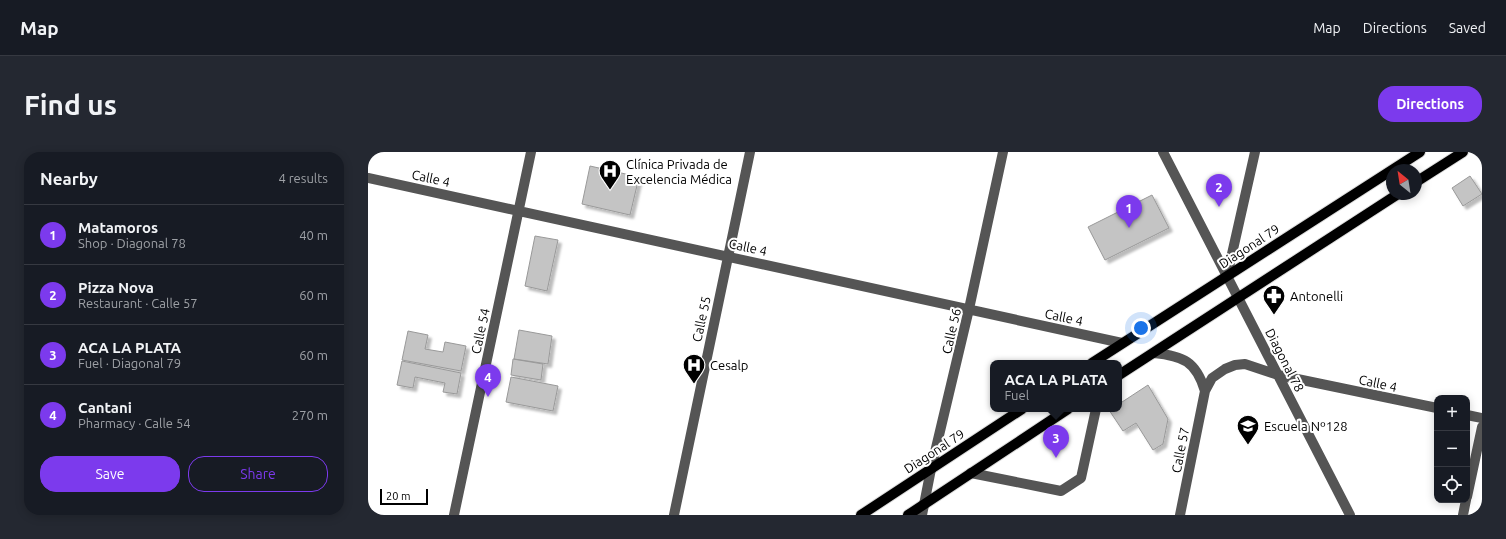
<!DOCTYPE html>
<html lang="en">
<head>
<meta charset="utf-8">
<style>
  body { margin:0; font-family:Ubuntu,sans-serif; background:#242831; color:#f1f3f6 }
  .controls { position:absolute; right:12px; bottom:12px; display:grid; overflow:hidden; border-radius:8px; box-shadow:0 2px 10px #0003 }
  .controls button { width:36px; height:36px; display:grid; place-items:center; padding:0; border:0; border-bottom:1px solid #363941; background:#171b24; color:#f1f3f6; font:20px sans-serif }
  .compass { position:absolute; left:1018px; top:12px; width:36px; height:36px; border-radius:50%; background:#171b24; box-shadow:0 2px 10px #0003; rotate:330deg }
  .scale { position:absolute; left:12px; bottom:10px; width:48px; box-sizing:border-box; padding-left:4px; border:2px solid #000; border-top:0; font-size:11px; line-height:14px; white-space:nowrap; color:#000; -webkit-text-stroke:3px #fff; paint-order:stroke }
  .you { position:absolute; left:773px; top:176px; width:14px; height:14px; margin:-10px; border:3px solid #fff; border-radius:50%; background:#1a73e8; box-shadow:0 0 0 6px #1a73e833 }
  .badge { display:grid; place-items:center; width:26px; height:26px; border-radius:50%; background:#7c3aed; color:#fff; font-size:13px; font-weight:700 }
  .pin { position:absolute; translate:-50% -33px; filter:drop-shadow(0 1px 2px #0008) }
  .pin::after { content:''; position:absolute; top:21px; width:14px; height:12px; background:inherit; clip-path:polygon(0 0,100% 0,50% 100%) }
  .popup { position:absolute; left:622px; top:208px; width:132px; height:52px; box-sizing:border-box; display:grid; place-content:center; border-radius:8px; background:#171b24; filter:drop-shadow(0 1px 3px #0005); font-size:13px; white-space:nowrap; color:#9ea1a6 }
  .popup b { font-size:15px; color:#f1f3f6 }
  .popup::after { content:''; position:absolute; left:50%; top:100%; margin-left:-8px; border:8px solid transparent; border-top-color:#171b24 }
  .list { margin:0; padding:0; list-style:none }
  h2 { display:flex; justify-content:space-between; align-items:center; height:52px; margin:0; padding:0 16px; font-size:17px }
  h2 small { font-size:13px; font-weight:400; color:#9ea1a6 }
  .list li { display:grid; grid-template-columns:26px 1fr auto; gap:12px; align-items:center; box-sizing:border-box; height:60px; padding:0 16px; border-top:1px solid #363941 }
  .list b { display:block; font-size:15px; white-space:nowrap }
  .list p { margin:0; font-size:13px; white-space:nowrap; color:#9ea1a6 }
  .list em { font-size:13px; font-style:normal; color:#9ea1a6 }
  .actions { display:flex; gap:8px; padding:12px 16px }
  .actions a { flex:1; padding:9px 0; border:1px solid #7c3aed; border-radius:16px; text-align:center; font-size:14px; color:#7c3aed }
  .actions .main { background:#7c3aed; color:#fff }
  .icon { flex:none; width:22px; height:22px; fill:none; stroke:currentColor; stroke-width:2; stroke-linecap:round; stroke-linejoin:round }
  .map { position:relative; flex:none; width:1114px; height:363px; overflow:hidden; border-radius:16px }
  header { display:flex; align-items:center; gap:24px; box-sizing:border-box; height:56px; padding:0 20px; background:#171b24; border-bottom:1px solid #363941 }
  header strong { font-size:19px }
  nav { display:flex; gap:22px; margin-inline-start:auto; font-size:14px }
  .intro { display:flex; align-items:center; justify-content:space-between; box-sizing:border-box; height:96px; padding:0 24px }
  h1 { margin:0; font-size:28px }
  .button { padding:10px 18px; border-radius:16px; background:#7c3aed; color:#fff; font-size:14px; font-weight:700 }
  main { display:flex; gap:24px; padding:0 24px }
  aside { flex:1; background:#171b24; border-radius:16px; box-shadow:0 2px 10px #0003 }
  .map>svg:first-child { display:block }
  .building { fill:#c4c4c4; stroke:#999; filter:url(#shadow) }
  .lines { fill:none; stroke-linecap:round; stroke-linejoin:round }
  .major-casing { stroke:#dbdbdb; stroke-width:12 }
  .minor { stroke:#555; stroke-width:10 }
  .major { stroke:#000; stroke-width:10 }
  .labels { text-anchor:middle; stroke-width:4; stroke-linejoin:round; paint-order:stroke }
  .poi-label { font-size:13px; fill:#000; stroke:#fff; text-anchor:start }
  .street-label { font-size:13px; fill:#000; stroke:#fff }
</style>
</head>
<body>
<header>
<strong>Map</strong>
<nav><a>Map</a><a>Directions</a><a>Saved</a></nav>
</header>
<div class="intro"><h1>Find us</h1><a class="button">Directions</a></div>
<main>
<aside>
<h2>Nearby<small>4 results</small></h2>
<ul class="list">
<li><span class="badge">1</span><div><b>Matamoros</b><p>Shop · Diagonal 78</p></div><em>40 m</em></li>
<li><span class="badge">2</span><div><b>Pizza Nova</b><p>Restaurant · Calle 57</p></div><em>60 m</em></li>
<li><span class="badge">3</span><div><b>ACA LA PLATA</b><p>Fuel · Diagonal 79</p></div><em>60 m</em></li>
<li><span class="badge">4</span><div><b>Cantani</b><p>Pharmacy · Calle 54</p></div><em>270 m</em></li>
</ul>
<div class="actions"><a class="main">Save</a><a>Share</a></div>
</aside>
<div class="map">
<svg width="1114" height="363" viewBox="0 0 1114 363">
  <defs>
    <filter id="shadow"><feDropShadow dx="3.5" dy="3.5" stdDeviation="1" flood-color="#0004"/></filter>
  </defs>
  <rect width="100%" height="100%" fill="#fff"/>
  <path class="building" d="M222 14 271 25 262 63 214 52Z
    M1102 24 1114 42 1095 54 1084 36Z
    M784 43 801 76 737 108 720 75Z
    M167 84 190 88 179 139 157 134Z
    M151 178 184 184 180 212 146 207Z
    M40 179 60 183 57 197 75 200 77 190 98 194 93 219 34 208Z
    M145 207 175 212 173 228 143 223Z
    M34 209 93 221 89 242 75 240 77 231 47 225 45 236 29 233Z
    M143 225 190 234 185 259 138 250Z
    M780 233 800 267 795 292 785 298 768 271 755 279 741 258 751 257V252Z"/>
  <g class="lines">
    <g class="major-casing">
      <path id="major" d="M1048 30 1095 0
        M724 211 1052 0
        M751 223 1030 42
        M493 363 654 257
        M540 363 700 257"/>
    </g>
    <path class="minor" d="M795 0 982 363
      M0 26 754 191
      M859 124 887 0
      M786 201C815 204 828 209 837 239
      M1099 263 1114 266
      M603 321 693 339 713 326 728 257
      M1099 345 1114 275
      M86 363 163 0
      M306 363 382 0
      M554 363 563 317 601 157 635 0
      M812 363 837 239 844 226 857 217 867 213 877 212 910 223 1069 256
      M1095 363 1098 348"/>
    <use href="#major" class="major"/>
  </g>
  <defs>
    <g id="hospital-pin" transform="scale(1.15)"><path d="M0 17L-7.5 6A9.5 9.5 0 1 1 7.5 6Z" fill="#000" stroke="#fff"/><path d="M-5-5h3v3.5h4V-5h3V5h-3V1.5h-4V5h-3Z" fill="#fff"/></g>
    <g id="pharmacy-pin" transform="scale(1.15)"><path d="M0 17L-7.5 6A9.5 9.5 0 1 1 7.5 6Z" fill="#000" stroke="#fff"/><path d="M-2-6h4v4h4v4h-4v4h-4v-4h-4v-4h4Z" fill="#fff"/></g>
    <g id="school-pin" transform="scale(1.15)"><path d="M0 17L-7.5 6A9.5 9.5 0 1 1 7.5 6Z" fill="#000" stroke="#fff"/><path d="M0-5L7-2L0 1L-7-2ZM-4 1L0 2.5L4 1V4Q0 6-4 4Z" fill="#fff"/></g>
  </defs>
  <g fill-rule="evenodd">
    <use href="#hospital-pin" x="242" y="19"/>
    <use href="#pharmacy-pin" x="906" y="144"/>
    <use href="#hospital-pin" x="326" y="213"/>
    <use href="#school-pin" x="880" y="274"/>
  </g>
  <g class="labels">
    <g class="poi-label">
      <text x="258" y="17">Clínica Privada de<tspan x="258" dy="15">Excelencia Médica</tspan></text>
      <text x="922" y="149">Antonelli</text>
      <text x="342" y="218">Cesalp</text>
      <text x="896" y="279">Escuela Nº128</text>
    </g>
    <g class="street-label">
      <text transform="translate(63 26) rotate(12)" y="5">Calle 4</text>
      <text transform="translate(881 94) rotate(-33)" y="5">Diagonal 79</text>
      <text transform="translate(380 95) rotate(12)" y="5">Calle 4</text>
      <text transform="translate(696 165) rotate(12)" y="5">Calle 4</text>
      <text transform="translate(333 167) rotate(-78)" y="5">Calle 55</text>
      <text transform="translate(112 179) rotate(-78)" y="5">Calle 54</text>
      <text transform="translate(583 179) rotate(-77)" y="5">Calle 56</text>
      <text transform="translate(917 208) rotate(63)" y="5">Diagonal 78</text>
      <text transform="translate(1010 231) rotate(12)" y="5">Calle 4</text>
      <text transform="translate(812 298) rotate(-79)" y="5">Calle 57</text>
      <text transform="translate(566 299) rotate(-33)" y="5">Diagonal 79</text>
    </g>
  </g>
</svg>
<div class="controls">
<button>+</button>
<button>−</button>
<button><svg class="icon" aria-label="locate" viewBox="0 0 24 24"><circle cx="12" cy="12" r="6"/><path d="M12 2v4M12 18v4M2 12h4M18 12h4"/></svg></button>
</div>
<svg class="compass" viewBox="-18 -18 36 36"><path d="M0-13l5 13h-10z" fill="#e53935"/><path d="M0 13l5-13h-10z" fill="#9ea1a6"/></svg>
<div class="scale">20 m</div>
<div class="you"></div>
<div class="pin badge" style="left:761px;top:76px">1</div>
<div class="pin badge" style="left:851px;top:55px">2</div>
<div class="pin badge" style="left:688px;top:306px">3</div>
<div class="popup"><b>ACA LA PLATA</b>Fuel</div>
<div class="pin badge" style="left:120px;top:245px">4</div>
</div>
</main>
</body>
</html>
